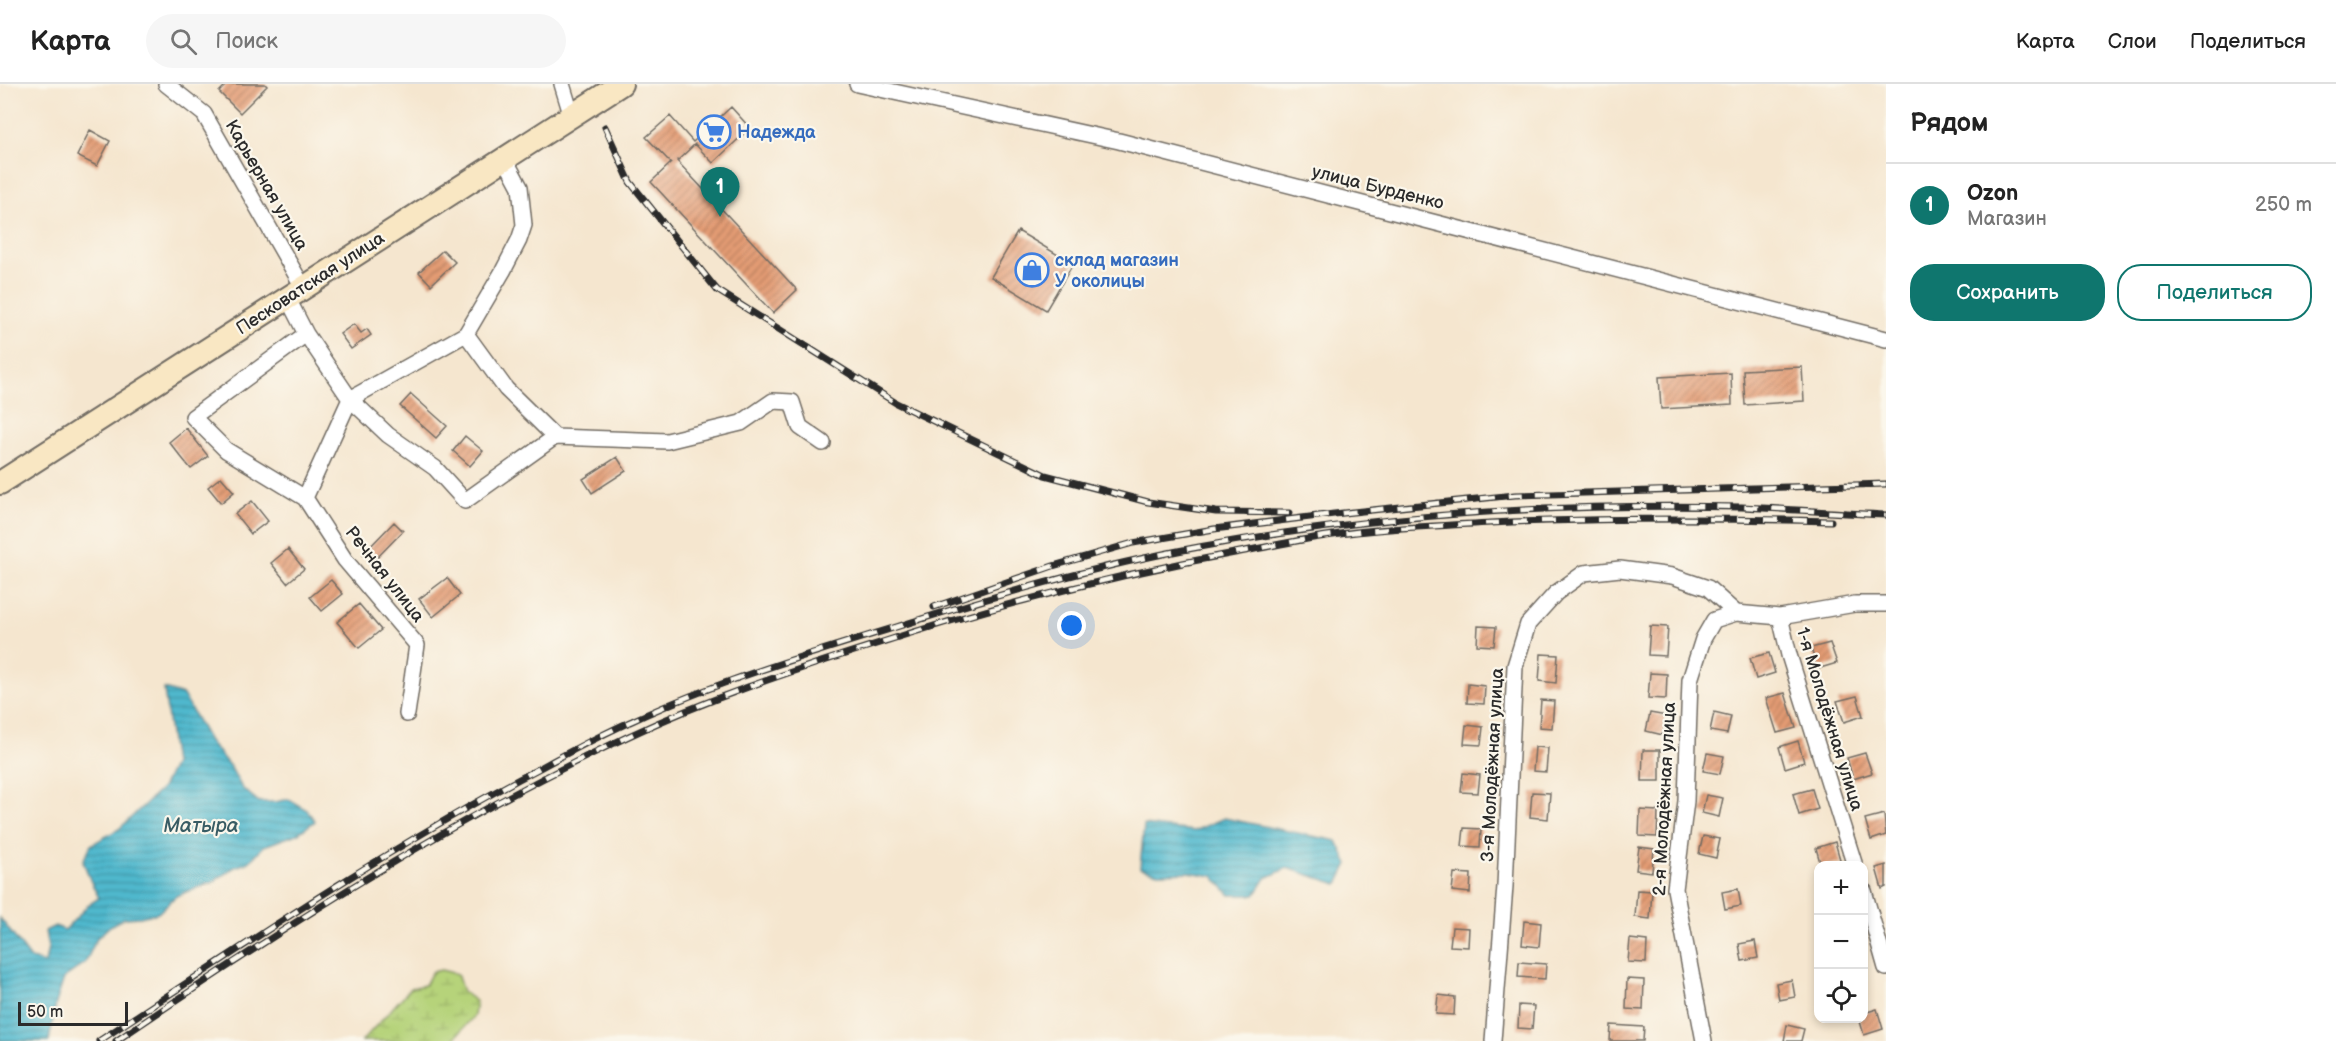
<!DOCTYPE html>
<html lang="ru">
<head>
<meta charset="utf-8">
<style>
  body { margin:0; font-family:"Balsamiq Sans",sans-serif; background:#f6f6f6; color:#222 }
  .controls { position:absolute; right:18px; bottom:18px; display:grid; overflow:hidden; border-radius:12px; box-shadow:0 3px 9px #0003 }
  .controls button { width:54px; height:54px; display:grid; place-items:center; padding:0; border:0; border-bottom:2px solid #e0e0e0; background:#fff; color:#222; font:30px sans-serif }
  .scale { position:absolute; left:18px; bottom:15px; width:110px; box-sizing:border-box; padding-left:6px; border:3px solid #2b2b2b; border-top:0; font-size:16px; line-height:21px; white-space:nowrap; color:#2b2b2b; -webkit-text-stroke:4px #fbf7ec; paint-order:stroke }
  .you { position:absolute; left:1072px; top:542px; width:21px; height:21px; margin:-15px; border:4px solid #fff; border-radius:50%; background:#1a73e8; box-shadow:0 0 0 9px #1a73e833 }
  .badge { display:grid; place-items:center; width:39px; height:39px; border-radius:50%; background:#0f766e; color:#fff; font-size:20px; font-weight:700 }
  .pin { position:absolute; translate:-50% -50px; filter:drop-shadow(0 2px 3px #0008) }
  .pin::after { content:''; position:absolute; top:32px; width:21px; height:18px; background:inherit; clip-path:polygon(0 0,100% 0,50% 100%) }
  .list { margin:0; padding:0; list-style:none }
  h2 { display:flex; justify-content:space-between; align-items:center; height:78px; margin:0; padding:0 24px; font-size:26px }
  h2 small { font-size:20px; font-weight:400; color:#767676 }
  .list li { display:grid; grid-template-columns:39px 1fr auto; gap:18px; align-items:center; box-sizing:border-box; height:84px; padding:0 24px; border-top:2px solid #e0e0e0 }
  .list b { display:block; font-size:22px; white-space:nowrap }
  .list p { margin:0; font-size:20px; white-space:nowrap; color:#767676 }
  .list em { font-size:20px; font-style:normal; color:#767676 }
  .actions { display:flex; gap:12px; padding:18px 24px }
  .actions a { flex:1; padding:14px 0; border:2px solid #0f766e; border-radius:24px; text-align:center; font-size:21px; color:#0f766e }
  .actions .main { background:#0f766e; color:#fff }
  .icon { flex:none; width:33px; height:33px; fill:none; stroke:currentColor; stroke-width:2; stroke-linecap:round; stroke-linejoin:round }
  .map { position:relative; flex:none; width:1886px; height:957px; overflow:hidden }
  header { display:flex; align-items:center; gap:36px; box-sizing:border-box; height:84px; padding:0 30px; background:#fff; border-bottom:2px solid #e0e0e0 }
  header strong { font-size:28px }
  nav { display:flex; gap:33px; margin-inline-start:auto; font-size:21px }
  .search { width:420px; height:54px; background:#f6f6f6; display:flex; align-items:center; gap:15px; box-sizing:border-box; padding:0 21px; border-radius:33px; color:#767676; font-size:22px }
  main { display:flex }
  aside { flex:1; background:#fff }
  .map>svg:first-child { display:block }
  .wetland { fill:url(#wetland-marsh); stroke:#707f52; stroke-width:1.5 }
  .water { fill:url(#water-rules); stroke:#3d727c; stroke-width:1.5 }
  .building { fill:url(#building-hatch) }
  .lines { fill:none; stroke-linecap:round; stroke-linejoin:round }
  .street-casing { stroke:#726c64; stroke-width:18 }
  .secondary-casing { stroke:#726c64; stroke-width:26 }
  .street { stroke:#fff; stroke-width:15 }
  .secondary { stroke:#f9e7c3; stroke-width:22 }
  .rail-casing { stroke:#2b2b2b; stroke-width:7 }
  .rail { stroke:#fbf7ec; stroke-width:4.5; stroke-dasharray:14; stroke-linecap:butt }
  .labels { text-anchor:middle; stroke-width:4.5; stroke-linejoin:round; paint-order:stroke }
  .shop-label { font-size:18px; font-weight:bold; fill:#366cbe; stroke:#fbf7ec; text-anchor:start }
  .street-label { font-size:18px; fill:#2b2b2b; stroke:#fbf7ec }
  .water-label { font-size:20px; font-style:italic; fill:#385c64; stroke:#fbf7ec }
</style>
</head>
<body>
<header>
<strong>Карта</strong>
<div class="search"><svg class="icon" aria-label="search" viewBox="0 0 24 24"><circle cx="10" cy="10" r="6"/><path d="M15 15l6 6"/></svg>Поиск</div>
<nav><a>Карта</a><a>Слои</a><a>Поделиться</a></nav>
</header>
<main>
<div class="map">
<svg width="1886" height="957" viewBox="0 0 1886 957">
  <defs>
    <pattern id="wetland-marsh" width="20" height="14" patternUnits="userSpaceOnUse" patternTransform="scale(1.5)"><rect width="20" height="14" fill="#b6d37a"/><path d="M1 5h8M5 5V1M11 12h8M15 12V8" fill="none" stroke="#9db56a"/></pattern>
    <pattern id="water-rules" width="6" height="5" patternUnits="userSpaceOnUse" patternTransform="scale(1.5)"><rect width="6" height="5" fill="#4fb8cd"/><path d="M0 2.5h6" fill="none" stroke="#4296a7"/></pattern>
    <pattern id="building-hatch" width="6" height="6" patternUnits="userSpaceOnUse" patternTransform="scale(1.5)"><rect width="6" height="6" fill="#e39b73"/><path d="M-1 1l2-2M0 6l6-6M5 7l2-2" fill="none" stroke="#b87f5f"/></pattern>
  </defs>
  <rect width="100%" height="100%" fill="#fbf7ec"/>
  <filter id="ink" filterUnits="userSpaceOnUse"><feTurbulence type="fractalNoise" baseFrequency=".0167" numOctaves="2"/><feDisplacementMap in="SourceGraphic" scale="12" xChannelSelector="R" yChannelSelector="G"/><feConvolveMatrix kernelMatrix="1 2 1 2 8 2 1 2 1" color-interpolation-filters="sRGB"/></filter>
  <filter id="wash" filterUnits="userSpaceOnUse"><feTurbulence type="fractalNoise" baseFrequency=".008" numOctaves="4" result="noise"/><feDisplacementMap in="SourceGraphic" scale="24" xChannelSelector="R" yChannelSelector="G"/><feGaussianBlur stdDeviation="1.35" result="paint"/><feColorMatrix in="noise" values="0 0 0 0 0 0 0 0 0 0 0 0 0 0 0 0 0 1.4 0 .05"/><feComposite in="paint" operator="in"/></filter>
  <g filter="url(#wash)">
    <rect width="100%" height="100%" fill="#f5e6cf"/>
    <path class="wetland" d="M441 886 457 890 463 908 476 917 474 932 456 952V957H362L411 904 425 901 432 888Z"/>
    <path class="water" d="M164 605 183 611 209 657 231 684 242 704 259 718H276L288 715 307 726 315 737 297 750 264 762 249 778 235 783 214 797 176 812 158 829 140 833 124 834 110 842 97 854 85 879 64 894 56 919 49 957H0V834L31 875 45 879 48 864 45 847 55 842 65 846 88 821 99 814 91 798 83 777 91 761 119 745 162 704 174 680Z
      M1224 734 1337 757 1348 780 1338 800 1287 784 1266 794 1255 811H1230L1213 792 1189 788 1158 789 1140 784 1144 741 1194 747Z"/>
    <g id="blocks">
      <path class="building" d="M227 0H265L267 2 240 29 219 8Z
        M731 23 750 44 713 79 695 60 677 77 797 206 773 229 651 98 671 79 646 53 670 32 693 58Z
        M90 46 110 57 97 82 77 72Z
        M1018 147 1073 180 1046 226 991 193Z
        M443 166 455 178 431 201 419 188Z
        M354 240 361 249 367 245 371 251 351 265 340 250Z
        M1802 283 1804 317 1745 321 1743 286Z
        M1731 289 1732 321 1661 325 1659 293Z
        M411 310 447 342 436 354 400 322Z
        M186 344 208 372 191 385 169 358Z
        M465 352 483 367 470 382 453 367Z
        M617 373 626 387 592 409 583 395Z
        M221 393 234 408 221 419 208 403Z
        M252 417 268 437 251 450 235 430Z
        M394 438 403 447 372 479 363 470Z
        M288 465 304 485 287 499 271 479Z
        M447 494 460 511 433 533 419 515Z
        M331 496 343 510 322 527 310 513Z
        M359 520 381 546 359 564 337 538Z
        M1478 542 1496 543 1494 562 1477 561Z
        M1650 542 1668 543 1666 572 1648 571Z
        M1830 559 1837 579 1817 585 1811 564Z
        M1769 569 1775 589 1756 595 1750 574Z
        M1541 570 1558 571 1556 599 1539 597Z
        M1650 589 1667 590 1666 615 1648 614Z
        M1468 600 1485 602 1484 620 1467 619Z
        M1785 609 1796 644 1777 649 1766 614Z
        M1857 612 1863 632 1844 638 1837 617Z
        M1541 616 1554 617 1552 644 1539 643Z
        M1714 628 1731 632 1727 650 1710 647Z
        M1650 629 1667 632 1663 651 1646 647Z
        M1466 641 1483 643 1481 661 1464 660Z
        M1798 657 1804 678 1785 684 1779 663Z
        M1535 663 1548 664 1546 688 1533 687Z
        M1643 666H1660V697H1642Z
        M1707 669 1724 672 1720 690 1703 687Z
        M1865 669 1872 689 1853 695 1847 674Z
        M1463 689 1480 691 1478 709 1461 708Z
        M1812 705 1818 725 1799 731 1793 710Z
        M1532 708 1550 709 1548 735 1530 733Z
        M1706 711 1723 714 1719 733 1702 729Z
        M1640 726 1658 727 1657 753 1639 752Z
        M1884 730 1886 751 1871 756 1865 735Z
        M1464 744 1481 745 1480 763 1462 762Z
        M1703 752 1720 755 1716 774 1699 770Z
        M1835 758 1841 779 1821 782 1816 764Z
        M1639 763 1654 765 1652 788 1636 786Z
        M1886 781V803L1882 805 1876 784Z
        M1454 789 1471 790 1470 809 1452 807Z
        M1738 805 1741 822 1725 825 1722 808Z
        M1637 806 1652 807 1650 835 1635 833Z
        M1524 837 1541 839 1539 863 1522 861Z
        M1452 843 1469 844 1468 863 1450 862Z
        M1630 855 1647 857 1646 879 1628 878Z
        M1755 857 1758 874 1742 877 1739 860Z
        M1519 878 1546 880 1545 895 1518 893Z
        M1627 895 1644 896 1643 926 1626 925Z
        M1792 896 1795 913 1779 916 1776 899Z
        M1438 911 1455 913 1454 931 1436 930Z
        M1519 921 1534 922 1532 945 1518 944Z
        M1877 925 1883 945 1864 951 1859 934H1864V929Z
        M1611 941 1644 943 1643 957H1610Z
        M1787 941 1804 945 1801 957H1784Z"/>
    </g>
  </g>
  <g filter="url(#ink)">
    <use href="#blocks" fill-opacity="0" stroke="#726c64" stroke-width="1.5"/>
    <g class="lines">
      <g class="street-casing">
        <path id="street" d="M166 0 204 30 303 203
          M562 0 572 33
          M857 0 1119 57 1886 255
          M505 75 520 103 524 141 519 156 503 187 466 250 350 315 388 351 435 384 465 417 555 353
          M287 213 306 250 350 315 305 414 345 476 417 561 407 630
          M466 250 506 305 555 353 667 357 741 339 773 317 792 318 800 343 823 359
          M305 414 226 366 193 333 306 250
          M1780 533 1789 571 1855 782
          M1864 807 1886 884
          M1493 957 1505 802 1515 582 1528 540 1556 509 1584 489 1620 485 1672 492 1708 504 1736 529
          M1704 957 1675 805 1686 717 1690 596 1703 555 1714 536 1736 529 1780 533 1855 520H1886"/>
      </g>
      <g class="secondary-casing">
        <path id="secondary" d="M0 399 621 0"/>
      </g>
      <use href="#street" class="street"/>
      <use href="#secondary" class="secondary"/>
      <g class="rail-casing">
        <path id="rail" d="M605 43 630 98 717 206 896 319 1045 391 1148 418 1216 428 1289 429
          M934 523 1053 482 1133 459 1214 445 1334 430 1515 411 1886 400
          M99 957C243 862 385 765 538 685 569 668 600 651 632 637 716 598 805 571 893 544 994 512 1095 482 1199 463 1377 430 1561 419 1742 423 1790 425 1838 429 1886 431
          M116 957C281 845 449 736 629 652 707 615 789 588 870 562 993 522 1118 490 1245 467 1272 462 1299 456 1326 452 1380 444 1436 442 1491 439 1604 434 1718 434 1831 437"/>
      </g>
      <use href="#rail" class="rail"/>
    </g>
  </g>
  <defs>
    <g id="supermarket-ring" transform="scale(1.725)"><circle r="9.5" fill="#fbf7ec" stroke="#3f7fe0" stroke-width="1.5"/><path d="M-6-5.5h2.5l.6 2H6L4.5 2H-2.5L-4.4-4H-6ZM-1.5 3.2a1.3 1.3 0 1 0 .1 0ZM3 3.2a1.3 1.3 0 1 0 .1 0Z" fill="#3f7fe0"/></g>
    <g id="shop-ring" transform="scale(1.725)"><circle r="9.5" fill="#fbf7ec" stroke="#3f7fe0" stroke-width="1.5"/><path d="M-5-2.5h2.3a2.7 3.5 0 0 1 5.4 0H5L5.5 6h-11ZM-1.5-2.5h3a1.5 2.3 0 0 0-3 0Z" fill="#3f7fe0"/></g>
  </defs>
  <g fill-rule="evenodd">
    <use href="#supermarket-ring" x="714" y="48"/>
    <use href="#shop-ring" x="1032" y="186"/>
  </g>
  <g class="labels">
    <g class="shop-label">
      <text x="737" y="54">Надежда</text>
      <text x="1055" y="182">склад магазин<tspan x="1055" dy="21">У околицы</tspan></text>
    </g>
    <g class="street-label">
      <text transform="translate(267 101) rotate(60)" y="6">Карьерная улица</text>
      <text transform="translate(1378 103) rotate(14)" y="6">улица Бурденко</text>
      <text transform="translate(310 199) rotate(-33)" y="6">Песковатская улица</text>
      <text transform="translate(385 490) rotate(52)" y="6">Речная улица</text>
      <text transform="translate(1830 635) rotate(73)" y="6">1-я Молодёжная улица</text>
      <text transform="translate(1492 681) rotate(-87)" y="6">3-я Молодёжная улица</text>
      <text transform="translate(1664 715) rotate(-87)" y="6">2-я Молодёжная улица</text>
    </g>
    <g class="water-label">
      <text x="201" y="748">Матыра</text>
    </g>
  </g>
</svg>
<div class="controls">
<button>+</button>
<button>−</button>
<button><svg class="icon" aria-label="locate" viewBox="0 0 24 24"><circle cx="12" cy="12" r="6"/><path d="M12 2v4M12 18v4M2 12h4M18 12h4"/></svg></button>
</div>
<div class="scale">50 m</div>
<div class="you"></div>
<div class="pin badge" style="left:720px;top:133px">1</div>
</div>
<aside>
<h2>Рядом<small></small></h2>
<ul class="list">
<li><span class="badge">1</span><div><b>Ozon</b><p>Магазин</p></div><em>250 m</em></li>
</ul>
<div class="actions"><a class="main">Сохранить</a><a>Поделиться</a></div>
</aside>
</main>
</body>
</html>
